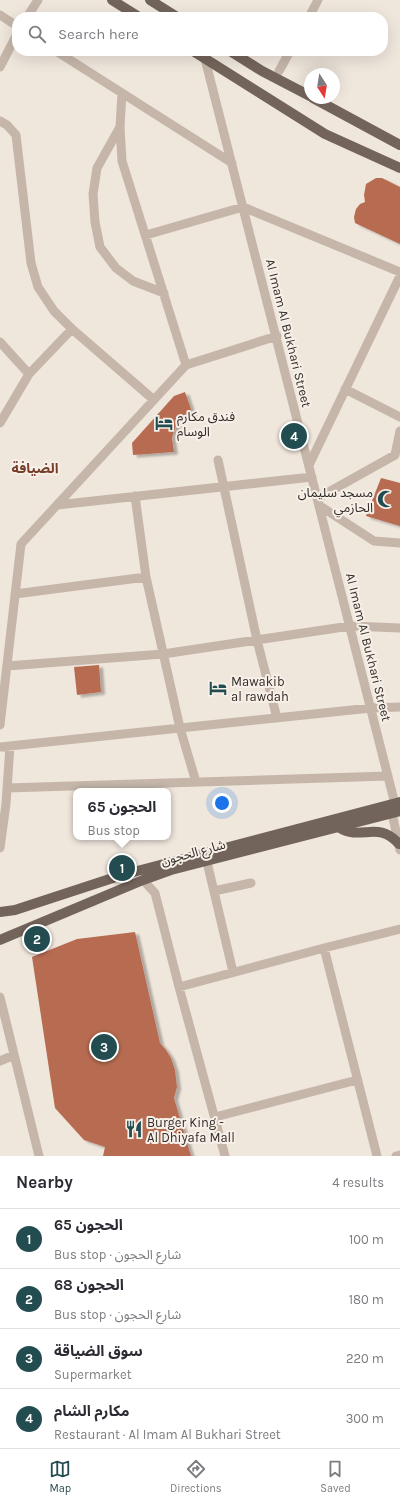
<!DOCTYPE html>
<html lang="en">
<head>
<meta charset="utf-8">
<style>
  body { margin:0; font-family:Karla,"Noto Sans Arabic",sans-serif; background:#f7f7f7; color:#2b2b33 }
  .compass { position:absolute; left:304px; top:68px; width:36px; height:36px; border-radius:50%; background:#fff; box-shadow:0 4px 16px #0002; rotate:168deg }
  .you { position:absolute; left:222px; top:803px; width:14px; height:14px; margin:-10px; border:3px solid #fff; border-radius:50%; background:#1a73e8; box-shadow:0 0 0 6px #1a73e833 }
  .badge { display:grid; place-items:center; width:26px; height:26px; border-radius:50%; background:#234c50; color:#fff; font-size:13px; font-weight:700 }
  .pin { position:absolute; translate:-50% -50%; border:2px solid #fff; box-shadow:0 1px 4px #0006 }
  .popup { position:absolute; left:73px; top:788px; width:98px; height:52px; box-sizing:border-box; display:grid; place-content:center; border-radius:8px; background:#fff; filter:drop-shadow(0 1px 3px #0005); font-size:13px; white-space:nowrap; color:#7c7c81 }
  .popup b { font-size:15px; color:#2b2b33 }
  .popup::after { content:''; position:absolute; left:50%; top:100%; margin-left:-8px; border:8px solid transparent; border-top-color:#fff }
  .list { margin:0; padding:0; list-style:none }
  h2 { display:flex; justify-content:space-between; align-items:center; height:52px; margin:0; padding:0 16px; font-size:17px }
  h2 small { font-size:13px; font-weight:400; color:#7c7c81 }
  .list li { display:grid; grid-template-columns:26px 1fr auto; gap:12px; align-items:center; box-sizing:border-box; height:60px; padding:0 16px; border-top:1px solid #e1e1e2 }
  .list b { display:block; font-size:15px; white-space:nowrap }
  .list p { margin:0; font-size:13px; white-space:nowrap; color:#7c7c81 }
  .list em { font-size:13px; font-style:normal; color:#7c7c81 }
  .icon { flex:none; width:22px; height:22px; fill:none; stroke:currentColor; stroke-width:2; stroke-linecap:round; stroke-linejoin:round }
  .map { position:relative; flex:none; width:400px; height:1156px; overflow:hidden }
  .search { position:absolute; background:#fff; box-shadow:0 4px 16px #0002; left:12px; right:12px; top:12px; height:44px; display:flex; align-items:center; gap:10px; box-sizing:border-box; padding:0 14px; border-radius:16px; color:#7c7c81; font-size:15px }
  .sheet { height:292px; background:#fff }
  nav { display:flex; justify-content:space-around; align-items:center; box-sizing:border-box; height:56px; border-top:1px solid #e1e1e2; background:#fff; font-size:11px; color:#7c7c81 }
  nav a { display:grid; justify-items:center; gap:2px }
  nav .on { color:#234c50 }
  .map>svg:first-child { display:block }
  .building { fill:#b76c51; filter:url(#shadow) }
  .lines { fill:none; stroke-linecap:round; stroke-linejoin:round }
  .path { stroke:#b1a194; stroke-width:1.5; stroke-dasharray:2 2; stroke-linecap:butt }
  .minor { stroke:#c5b6a9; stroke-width:9 }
  .major { stroke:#73645b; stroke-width:10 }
  .labels { text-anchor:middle; stroke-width:4; stroke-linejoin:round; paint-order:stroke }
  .street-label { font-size:13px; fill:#332c28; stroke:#f7f0e8 }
  .poi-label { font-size:13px; fill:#332c28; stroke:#f7f0e8; text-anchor:start }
  .neighbourhood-label { font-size:14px; font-weight:bold; fill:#783f2b; stroke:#f7f0e8 }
</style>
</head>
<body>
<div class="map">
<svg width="400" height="1156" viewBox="0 0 400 1156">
  <defs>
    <filter id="shadow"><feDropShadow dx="4" dy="2.5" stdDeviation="1" flood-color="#0004"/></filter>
  </defs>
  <rect width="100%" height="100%" fill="#efe6dc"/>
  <path class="building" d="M376 178H382L400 187V244L355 223 354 217 356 209 360 204 365 202 364 195 366 184Z
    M185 392 193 415 183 418 176 425 172 438 174 452 133 455 132 443 174 396Z
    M381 478 400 483V526L366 516Z
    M99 665 101 692 77 695 74 667Z
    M135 932 160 1043 166 1050 171 1058 175 1070 177 1087 174 1098 191 1156H103L105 1147 84 1140 55 1108 32 957 77 939Z"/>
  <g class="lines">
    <path class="path" d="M35 934 37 939"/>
    <path class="minor" d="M0 15 17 26
      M27 17 38 0
      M309 17 318 0
      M56 51 232 163
      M205 59 395 804
      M0 67 17 34
      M279 71 290 51
      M122 93 120 127 122 161 186 365
      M0 121 7 125 16 135 31 263 38 287 54 311 72 329 154 400
      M120 127 97 168 93 194 95 222 100 247 116 268 133 281 164 293
      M146 235 243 207 400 272
      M0 342 29 374
      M345 389 400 417
      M0 423 29 374 72 329
      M218 460 257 640 277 718
      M309 465 400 276
      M135 496 146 577 180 728 196 782
      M318 498 395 455 400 431
      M57 505 312 477
      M320 506 374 541 400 543
      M15 594 146 577
      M7 666 163 654 350 626 400 628
      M0 725 21 544 186 365 277 336
      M0 747 371 708 400 707
      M7 788 388 776
      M392 813 400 850
      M0 848 6 804 10 746
      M207 862 233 972
      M143 880 155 893 179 987 225 1156
      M214 891 251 883
      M324 948 377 1156
      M179 987 324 948 400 929
      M0 997 39 1156
      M0 1061 14 1055
      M215 1117 357 1080
      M396 1156 400 1155"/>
    <path class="major" d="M112 0 139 17
      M150 0 177 17
      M193 51 325 134 400 168
      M230 51 262 71 310 96
      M313 98 400 145
      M340 828C361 841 378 820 399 844
      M0 912 15 910 122 875 400 802
      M0 940 143 880 171 870 400 811"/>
  </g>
  <defs>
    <g id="hotel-bare" transform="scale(1.38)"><path d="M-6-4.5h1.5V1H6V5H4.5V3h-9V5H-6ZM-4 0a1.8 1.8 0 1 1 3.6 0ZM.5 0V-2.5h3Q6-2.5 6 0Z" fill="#234c50" stroke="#f7f0e8" stroke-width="2.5" paint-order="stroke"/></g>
    <g id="mosque-bare" transform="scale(1.38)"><path d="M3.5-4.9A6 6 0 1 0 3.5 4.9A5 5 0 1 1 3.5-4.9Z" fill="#234c50" stroke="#f7f0e8" stroke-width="2.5" paint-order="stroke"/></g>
    <g id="restaurant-bare" transform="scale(1.38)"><path d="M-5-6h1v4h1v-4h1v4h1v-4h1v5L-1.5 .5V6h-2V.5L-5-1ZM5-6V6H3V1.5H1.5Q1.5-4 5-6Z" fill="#234c50" stroke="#f7f0e8" stroke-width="2.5" paint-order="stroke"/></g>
  </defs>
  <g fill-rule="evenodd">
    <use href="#hotel-bare" x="164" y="423"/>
    <use href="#mosque-bare" x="386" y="499"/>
    <use href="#hotel-bare" x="218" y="688"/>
    <use href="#restaurant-bare" x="134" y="1129"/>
  </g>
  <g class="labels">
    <g class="street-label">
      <text transform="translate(289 333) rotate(76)" y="5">Al Imam Al Bukhari Street</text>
      <text transform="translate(369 647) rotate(76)" y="5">Al Imam Al Bukhari Street</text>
      <text transform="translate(193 852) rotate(-15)" y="5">شارع الحجون</text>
    </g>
    <g class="poi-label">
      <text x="177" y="421">فندق مكارم<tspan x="177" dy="15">الوسام</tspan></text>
      <text x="373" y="497" text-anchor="end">مسجد سليمان<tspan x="373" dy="15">الحازمي</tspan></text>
      <text x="231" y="686">Mawakib<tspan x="231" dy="15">al rawdah</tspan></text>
      <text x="147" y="1127">Burger King -<tspan x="147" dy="15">Al Dhiyafa Mall</tspan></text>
    </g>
    <g class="neighbourhood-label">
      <text x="35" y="473">الضيافة</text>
    </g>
  </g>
</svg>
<svg class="compass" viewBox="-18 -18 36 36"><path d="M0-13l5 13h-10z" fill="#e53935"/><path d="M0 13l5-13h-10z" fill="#7c7c81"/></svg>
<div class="you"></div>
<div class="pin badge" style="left:122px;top:868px">1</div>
<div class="popup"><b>الحجون 65</b>Bus stop</div>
<div class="pin badge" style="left:37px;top:939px">2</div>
<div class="pin badge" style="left:104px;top:1047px">3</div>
<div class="pin badge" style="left:294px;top:436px">4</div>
<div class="search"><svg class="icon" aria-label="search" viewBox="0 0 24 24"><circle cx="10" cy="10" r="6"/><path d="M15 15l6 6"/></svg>Search here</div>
</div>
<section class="sheet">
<h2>Nearby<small>4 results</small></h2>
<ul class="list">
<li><span class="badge">1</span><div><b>الحجون 65</b><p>Bus stop · شارع الحجون</p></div><em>100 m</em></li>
<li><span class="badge">2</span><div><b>الحجون 68</b><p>Bus stop · شارع الحجون</p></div><em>180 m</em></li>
<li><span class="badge">3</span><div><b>سوق الضياقة</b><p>Supermarket</p></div><em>220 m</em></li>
<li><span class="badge">4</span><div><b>مكارم الشام</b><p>Restaurant · Al Imam Al Bukhari Street</p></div><em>300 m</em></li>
</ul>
</section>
<nav>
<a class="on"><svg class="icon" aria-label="map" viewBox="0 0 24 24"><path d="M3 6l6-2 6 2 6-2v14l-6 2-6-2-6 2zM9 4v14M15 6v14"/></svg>Map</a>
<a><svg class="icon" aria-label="directions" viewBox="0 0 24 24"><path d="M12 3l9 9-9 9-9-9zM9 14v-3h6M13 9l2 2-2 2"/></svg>Directions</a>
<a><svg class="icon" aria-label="saved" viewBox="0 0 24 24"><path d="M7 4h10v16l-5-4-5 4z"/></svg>Saved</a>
</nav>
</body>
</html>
